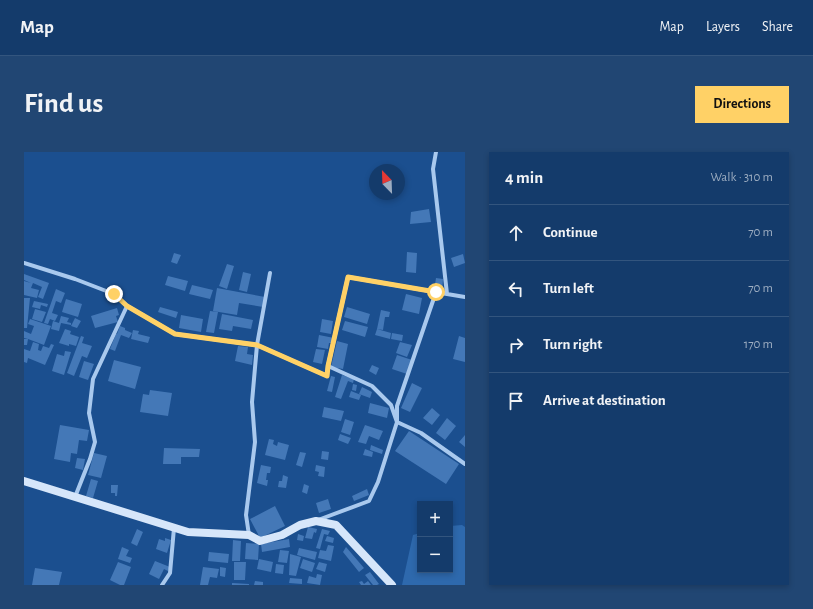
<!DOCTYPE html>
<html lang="en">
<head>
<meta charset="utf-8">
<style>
  body { margin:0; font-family:"Alegreya Sans",sans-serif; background:#214673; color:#f1f3f6 }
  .controls { position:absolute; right:12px; bottom:12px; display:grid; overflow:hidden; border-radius:0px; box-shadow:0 2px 6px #0003 }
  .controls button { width:36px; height:36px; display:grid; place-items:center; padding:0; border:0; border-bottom:1px solid #33557e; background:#143b6b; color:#f1f3f6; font:20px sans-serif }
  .compass { position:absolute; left:345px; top:12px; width:36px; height:36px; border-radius:50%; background:#143b6b; box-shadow:0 2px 6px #0003; rotate:337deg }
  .stop { position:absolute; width:12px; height:12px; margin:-9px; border:3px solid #ffd166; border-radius:50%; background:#fff }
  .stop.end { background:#ffd166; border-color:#fff; box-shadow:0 1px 4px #0008 }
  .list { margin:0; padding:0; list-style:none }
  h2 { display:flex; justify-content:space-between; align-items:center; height:52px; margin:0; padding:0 16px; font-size:17px }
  h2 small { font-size:13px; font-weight:400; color:#9dadc1 }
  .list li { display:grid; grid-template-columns:26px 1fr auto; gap:12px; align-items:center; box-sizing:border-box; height:56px; padding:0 16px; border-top:1px solid #33557e }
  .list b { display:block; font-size:15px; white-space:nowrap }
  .list em { font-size:13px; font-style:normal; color:#9dadc1 }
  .icon { flex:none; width:22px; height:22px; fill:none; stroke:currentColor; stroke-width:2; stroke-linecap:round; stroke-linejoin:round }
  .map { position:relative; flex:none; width:441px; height:433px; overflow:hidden; border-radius:0px }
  header { display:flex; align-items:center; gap:24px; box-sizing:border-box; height:56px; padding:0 20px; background:#143b6b; border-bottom:1px solid #33557e }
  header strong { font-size:19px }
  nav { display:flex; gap:22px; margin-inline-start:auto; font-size:14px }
  .intro { display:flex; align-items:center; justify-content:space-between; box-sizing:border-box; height:96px; padding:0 24px }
  h1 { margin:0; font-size:28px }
  .button { padding:10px 18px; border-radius:0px; background:#ffd166; color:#111; font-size:14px; font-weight:700 }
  main { display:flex; gap:24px; padding:0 24px }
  aside { flex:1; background:#143b6b; border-radius:0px; box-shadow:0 2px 6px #0003 }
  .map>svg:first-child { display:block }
  .green { fill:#2e69ad }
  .building { fill:#4478b7 }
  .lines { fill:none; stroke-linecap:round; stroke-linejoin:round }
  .street { stroke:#a9c9ee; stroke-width:4 }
  .secondary { stroke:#d6e6fa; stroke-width:8 }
  .route { stroke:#ffd166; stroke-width:5 }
</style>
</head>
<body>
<header>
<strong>Map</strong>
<nav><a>Map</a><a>Layers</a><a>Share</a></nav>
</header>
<div class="intro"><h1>Find us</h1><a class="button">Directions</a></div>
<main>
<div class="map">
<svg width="441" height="433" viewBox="0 0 441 433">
  <rect width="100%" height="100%" fill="#1b4f8f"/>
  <path class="green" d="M438 373 441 375V433H378L389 383 396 381V418H426V374Z"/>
  <path class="building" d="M405 57 407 70 386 72 387 60Z
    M383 100 393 101 392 121 382 120Z
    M150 101 157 103 153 112 147 110Z
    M439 102 441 111 430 115 427 106Z
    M203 112 210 114 203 137 195 134Z
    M219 120 227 122 223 140 215 138Z
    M0 122 25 131 19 147 14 145 18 135 9 131 7 136 15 138 13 146 0 143V129L7 131 0 128Z
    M144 124 164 129 161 139 141 133Z
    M412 126 419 127 418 140 410 139Z
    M168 133 189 138 186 147 165 142Z
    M193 136 241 145 239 155 215 151 213 163 189 159Z
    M32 137 41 141 37 151 32 149 28 161 34 163 31 169 26 167 24 172 20 171Z
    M382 142 398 146 395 162 378 158Z
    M0 146H6L3 176H0Z
    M42 147 58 152 54 165 38 160Z
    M10 149 24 152 23 155 17 153 16 157 8 155Z
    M136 155 154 160 152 166 134 160Z
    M323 155 346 162 343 172 320 165Z
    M93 156 95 163 92 164 94 170 71 176 67 164Z
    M11 157 22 160 18 170 8 167Z
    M357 158 366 160 365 165H361L359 178 353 177Z
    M186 159 194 160 190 181 182 180Z
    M198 162 229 168 227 177 209 174 208 179 195 177Z
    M157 163 179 167 177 180 155 176Z
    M37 164 45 166 43 170 47 171V173L37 171 35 179 27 177 29 169 35 171Z
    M51 166 57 169 53 176 47 174Z
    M6 167 27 174 20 193 4 187 3 193H0V187H4L0 186V179L7 182 10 174 4 172Z
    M298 167 309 169 307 182 296 180Z
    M321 169 344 175 341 185 318 178Z
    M96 174 101 176V178L108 181 105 186 97 183 91 199 86 197 92 182H93Z
    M41 177 47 179 46 182 55 185 52 194 45 192V194L35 191Z
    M353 177 367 181 366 187 351 183Z
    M109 178 115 179 114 182 126 185 124 191 107 187Z
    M368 181 379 183 378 189 367 187Z
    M295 183 310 186 309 191H305L304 197 293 195Z
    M57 184 60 185 58 191 68 194 63 206 58 204 50 224 43 221Z
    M435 184 441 186V210L429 207Z
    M313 189 324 192 319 217 307 215Z
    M9 190 15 192 14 198 17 199 19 194 25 196 27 192 30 193 21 213 4 206 3 211 0 210V197L6 199Z
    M376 190 388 193 383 205 372 201Z
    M214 194 224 195 223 202 229 203 228 213 211 209Z
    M292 197 301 198 298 212 289 210Z
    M41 199 47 200 40 223 28 219 33 202 40 204Z
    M373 203 388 208 383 222 368 217Z
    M90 208 117 215 111 237 84 229Z
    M60 209 70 212 64 228 55 225Z
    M348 213 355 216 352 223 345 219Z
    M318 223 330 227 329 231 324 229 317 247 311 245Z
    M307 224 311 225 308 240 303 239Z
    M388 231 398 236 386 260 377 256Z
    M329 232 333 233 332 239 328 238Z
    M338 235 348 240 346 246 335 242Z
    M126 238 148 241 144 264 116 260 119 242 125 243Z
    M327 239 337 243 335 248 325 245Z
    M346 251 365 256 363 266 344 261Z
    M300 255 320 259 317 269 298 265Z
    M408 256 416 263 408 273 399 266Z
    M423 266 432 274 421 288 412 281Z
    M321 267 330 270 326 283 317 280Z
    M36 273 65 278 63 289 55 288 53 302 47 301 46 310 30 307Z
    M341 273 359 279 355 288 345 284 342 292 334 290Z
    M385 279 435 312 422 332 371 299Z
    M316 282 327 286 324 292 314 288Z
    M441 283V295L435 290Z
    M245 287 250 288 249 292 253 294 254 290 265 293 261 308 241 303Z
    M347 293 359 298 358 302 346 298Z
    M140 296 176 297 175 305H157V312H139Z
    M341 297 349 300 348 305 339 303Z
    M298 299 305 300 304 308 297 307Z
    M276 300 282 301 278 315 272 313Z
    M70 301 83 304 77 326 64 323Z
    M53 306 61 307 59 318 51 316Z
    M237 313 247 315 246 321H243L242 328H244L243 334 233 331Z
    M292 313 301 315 300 325 294 324 295 320 291 319Z
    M259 323 264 325 262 336 254 335 255 329H258Z
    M67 327 74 329 69 346 62 344Z
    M280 332 285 334 283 342 278 340Z
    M87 333H94L93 344H91V341H87Z
    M343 337 345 343 330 349 328 344Z
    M304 347 307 357 295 361 292 351Z
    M251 354 261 374 236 386 226 367Z
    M284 375 293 377 292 381 290 380 288 387 281 386Z
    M113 377 119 380 113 394 107 391Z
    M298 377 306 379 304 383 300 382 296 397 292 396Z
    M274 382 280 384 279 389 273 388Z
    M303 384 310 386 309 391 301 389Z
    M141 386 147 388 143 401 132 397 135 387 141 389Z
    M265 387 266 395 238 400 237 392Z
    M209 388 217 389 216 409H208Z
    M222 391 235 392 234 408 221 407Z
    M304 393 310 394 307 409 294 406 296 398 302 399Z
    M98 395 105 398 102 404 108 406 106 411 94 407Z
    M322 395 340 416 335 420 319 400Z
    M275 396 293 400 291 408 273 403Z
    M256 398 265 399 263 411 254 410Z
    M185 400 205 402 204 411 184 409Z
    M266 402 277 405 272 424 265 423Z
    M235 407 249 410 247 420 233 417Z
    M279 407 291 411 288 420 276 416Z
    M131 409 146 415 144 419 140 417 135 427 125 422Z
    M94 410 107 415 100 433H96L86 428Z
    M210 410H222L221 428H210Z
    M295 410 303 412 301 420 292 417Z
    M252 412 260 413 259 422 251 421Z
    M179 415 195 417 193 426 186 425 184 433H176Z
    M196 415 202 416 201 425 196 424Z
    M11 416 38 420 35 433H8Z
    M346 420 355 432 353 433H349L341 423Z
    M293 422 298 423 296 433 283 431 285 424 292 426Z
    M266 426 278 427V432L265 431Z
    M231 429 239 430V433H230Z
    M338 429 340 432 344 429 347 433H337L335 430Z
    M208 431 225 432V433H208Z"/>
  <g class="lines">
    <path class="street" d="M0 111 51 127 90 142 103 154 151 182 233 193 303 224 304 214 324 125 423 142 409 17 412 0
      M423 142 441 145
      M304 214 348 234 367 253 373 270 397 281 441 312
      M51 345 66 307 71 290 65 261 69 227 103 154
      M294 368 345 349 354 330 373 270V254L412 140
      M225 383 222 363 231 290 228 250 233 193 246 121
      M138 433 146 421 150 376"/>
    <path class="secondary" d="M0 329 164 380 225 383 236 389 258 383 276 373 292 369 312 373 368 433"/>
  </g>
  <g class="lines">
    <path class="route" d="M90 142 103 154 151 182 233 193 303 224 304 214 324 125 412 140"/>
  </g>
</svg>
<div class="controls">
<button>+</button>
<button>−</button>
</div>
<svg class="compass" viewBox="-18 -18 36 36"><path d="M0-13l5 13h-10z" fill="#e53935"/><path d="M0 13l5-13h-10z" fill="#9dadc1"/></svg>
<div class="stop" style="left:412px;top:140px"></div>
<div class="stop end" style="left:90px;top:142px"></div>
</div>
<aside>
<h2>4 min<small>Walk · 310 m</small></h2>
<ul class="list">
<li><svg class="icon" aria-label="ahead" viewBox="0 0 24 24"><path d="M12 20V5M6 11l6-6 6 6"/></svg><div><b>Continue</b></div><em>70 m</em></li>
<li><svg class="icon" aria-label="left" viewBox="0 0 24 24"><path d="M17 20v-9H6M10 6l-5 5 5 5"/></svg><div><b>Turn left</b></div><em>70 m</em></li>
<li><svg class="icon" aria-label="right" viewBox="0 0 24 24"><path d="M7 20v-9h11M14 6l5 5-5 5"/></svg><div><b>Turn right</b></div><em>170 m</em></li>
<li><svg class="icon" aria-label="arrive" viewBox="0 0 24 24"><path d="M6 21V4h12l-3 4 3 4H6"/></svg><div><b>Arrive at destination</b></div></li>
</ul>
</aside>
</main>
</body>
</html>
